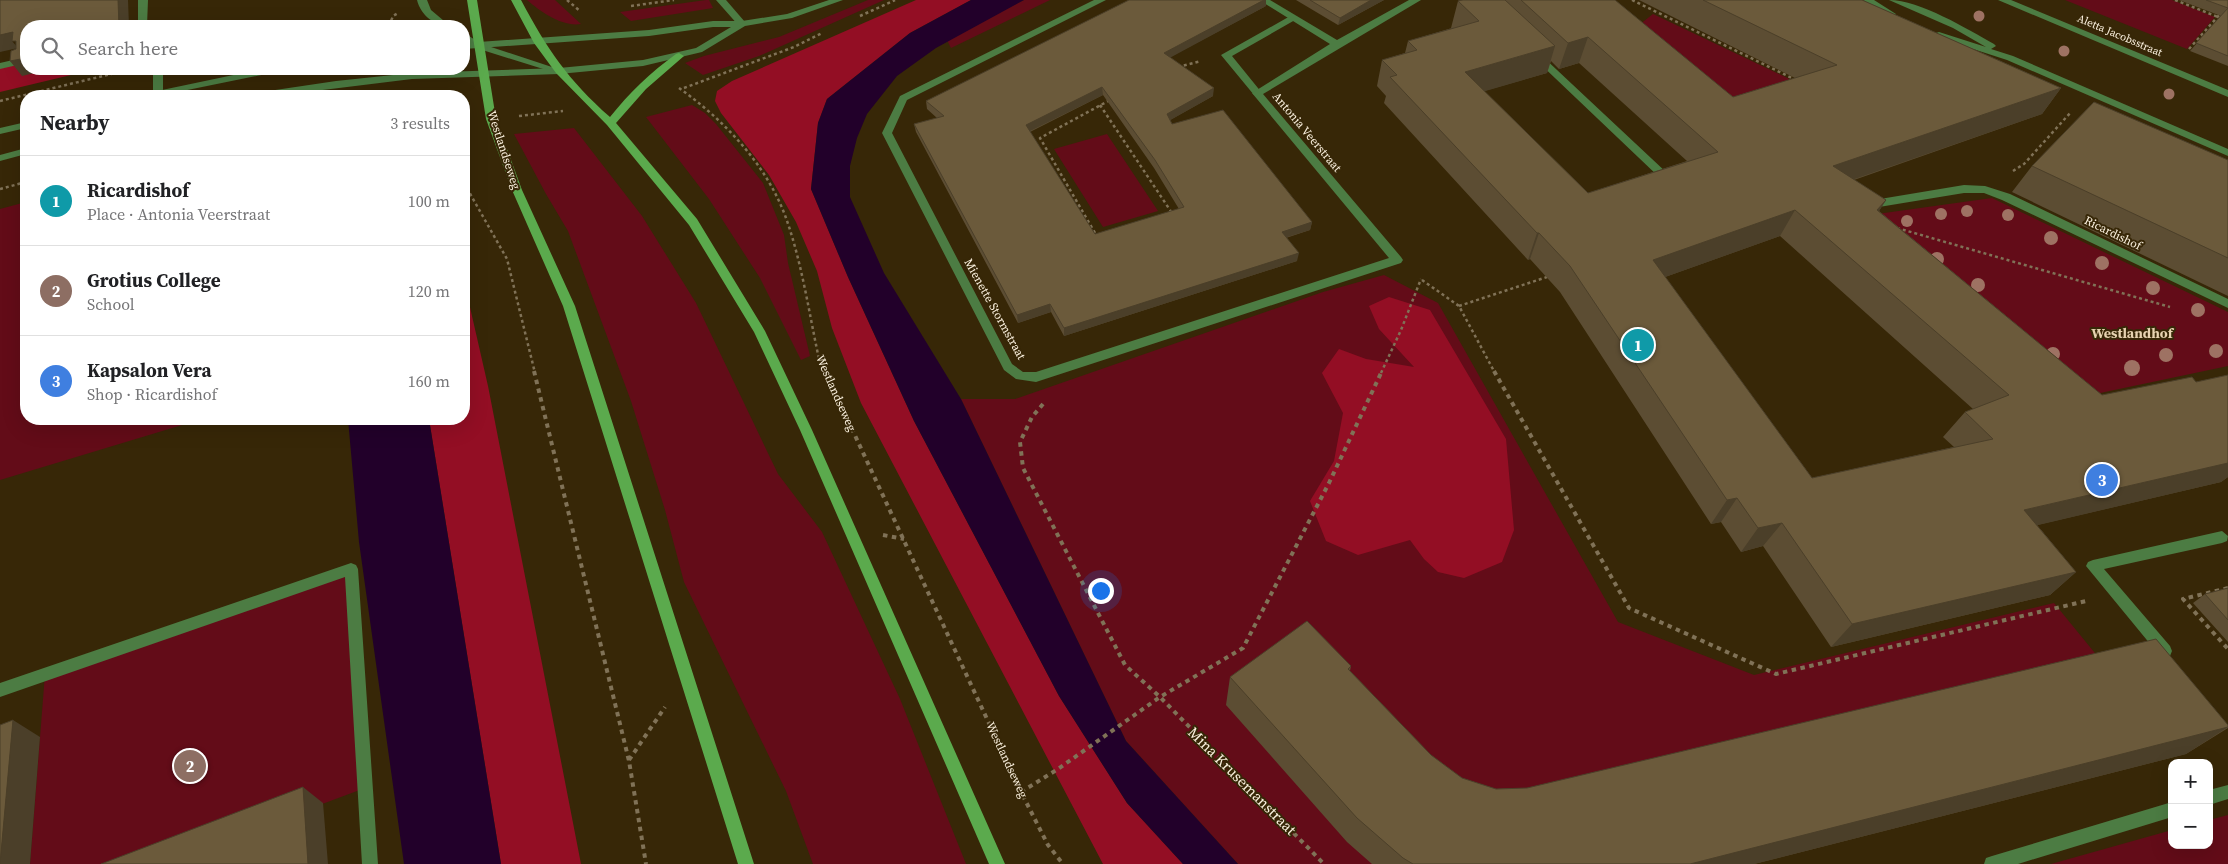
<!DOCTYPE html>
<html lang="en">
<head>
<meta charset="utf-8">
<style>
  body { margin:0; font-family:"Source Serif 4",serif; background:#f2f2f2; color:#202124 }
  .controls { position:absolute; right:15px; bottom:15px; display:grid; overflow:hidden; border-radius:10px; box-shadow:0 5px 20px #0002 }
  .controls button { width:45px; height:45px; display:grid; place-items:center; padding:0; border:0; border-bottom:1px solid #e0e0e0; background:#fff; color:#202124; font:25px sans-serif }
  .you { position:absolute; left:1100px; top:590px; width:18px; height:18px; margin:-12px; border:4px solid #fff; border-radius:50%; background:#1a73e8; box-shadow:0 0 0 8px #1a73e833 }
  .badge { display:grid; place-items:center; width:32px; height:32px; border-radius:50%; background:#0f766e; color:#fff; font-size:16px; font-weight:700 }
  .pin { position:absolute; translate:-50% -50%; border:2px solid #fff; box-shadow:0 1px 5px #0006 }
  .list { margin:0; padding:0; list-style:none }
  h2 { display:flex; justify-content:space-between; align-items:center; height:65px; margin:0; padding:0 20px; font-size:21px }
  h2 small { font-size:16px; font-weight:400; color:#757577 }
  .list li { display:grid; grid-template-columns:32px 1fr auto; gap:15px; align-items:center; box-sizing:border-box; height:90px; padding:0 20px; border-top:1px solid #e0e0e0 }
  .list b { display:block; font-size:19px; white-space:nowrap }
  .list p { margin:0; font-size:16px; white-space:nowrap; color:#757577 }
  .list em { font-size:16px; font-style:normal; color:#757577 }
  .icon { flex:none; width:28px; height:28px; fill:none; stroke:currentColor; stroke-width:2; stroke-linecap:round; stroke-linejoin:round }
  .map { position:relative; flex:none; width:2228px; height:864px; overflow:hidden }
  .search { position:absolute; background:#fff; box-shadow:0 5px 20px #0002; left:20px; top:20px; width:450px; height:55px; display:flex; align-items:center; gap:12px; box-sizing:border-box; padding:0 18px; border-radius:20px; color:#757577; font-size:19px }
  .panel { position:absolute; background:#fff; box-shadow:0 5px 20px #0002; left:20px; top:90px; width:450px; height:335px; border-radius:20px }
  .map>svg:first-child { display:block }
  .green { fill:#630c18 }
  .forest { fill:#930e24 }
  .water { fill:#22002a }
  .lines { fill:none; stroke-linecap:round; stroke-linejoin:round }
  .path-far1 { stroke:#807257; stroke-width:2.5; stroke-dasharray:3 3; stroke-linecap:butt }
  .path { stroke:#807257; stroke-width:4; stroke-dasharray:4.5 4.5; stroke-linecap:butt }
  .service { fill:#4c7c43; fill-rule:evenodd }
  .minor { fill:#4c7c43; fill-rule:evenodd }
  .tertiary { fill:#4c7c43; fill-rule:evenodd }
  .secondary { fill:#5baa4d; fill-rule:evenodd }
  .tree { fill:#9e7263 }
  .wall { fill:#5c4d33; fill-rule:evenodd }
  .shaded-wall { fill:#4b3f29 }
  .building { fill:#6b5a3b; stroke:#4b3f29; fill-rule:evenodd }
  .labels { text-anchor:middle; stroke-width:4; stroke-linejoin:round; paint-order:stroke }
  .far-street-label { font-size:11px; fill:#fbf1df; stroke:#372707 }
  .street-label { font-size:12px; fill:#fbf1df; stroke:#372707 }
  .neighbourhood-label { font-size:14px; font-weight:bold; fill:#e7d3b1; stroke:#372707 }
  .near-street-label { font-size:15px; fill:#fbf1df; stroke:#372707 }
</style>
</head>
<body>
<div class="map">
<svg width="2228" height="864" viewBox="0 0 2228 864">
  <rect width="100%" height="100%" fill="#372707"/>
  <path class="green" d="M527 0H555L581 24C562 27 541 12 527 0Z
    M706 0H709L713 8 631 21 620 12Z
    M868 0H884L759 56 703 75 685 63 704 56 779 37Z
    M1024 0H1050L951 48 946 38Z
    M2065 0H2172L2215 17 2187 49Z
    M1653 14 1800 84 1715 111 1639 25Z
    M692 105 705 113 716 124 763 183 784 235 788 263 810 356 801 360 760 278 709 199 646 117Z
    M574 128 642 216 696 303 778 474 822 532 900 699 966 864H813L786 791 684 582 665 510 631 401 568 231 546 194 514 134Z
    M1107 134 1158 211 1103 227 1054 149Z
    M1992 198 2228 312V366L2086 396 1877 214Z
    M26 202V419H202L0 480V209Z
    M1384 275 1438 303 1618 622 1754 675 2054 603 2103 663 1522 864H1238L1126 741 961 399H1015L1323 292Z
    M351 569 365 788 162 864H30L45 674Z
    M2228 815V864H2051L2172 830V845H2209V820Z"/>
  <path class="forest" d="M916 0H971L910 33 827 99 818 123 811 189 848 277 914 421 1059 696 1127 803 1183 864H1103L861 403 832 328 817 271 796 222 769 175 721 113 715 101 717 91 732 81Z
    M26 62V69H96L0 92V68Z
    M464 281 488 386 581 864H501L429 419H464Z
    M1389 297 1430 310 1506 439 1514 530 1502 562 1464 578 1438 572 1424 559 1410 540 1358 555 1326 541 1310 501 1334 461 1343 413 1322 373 1339 349 1366 359 1414 367 1379 329 1369 306Z"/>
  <path class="water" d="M971 0H1024L936 48 897 76 867 114 857 138 850 166V197L884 273 961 399 1126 741 1238 864H1183L1127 803 1059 696 914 421 848 277 811 189 818 123 827 99 910 33Z
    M348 419H429L501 864H404L359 542Z"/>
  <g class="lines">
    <path class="path-far1" d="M567 0 580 11
      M1632 0 1796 80
      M2175 0 2218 17
      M631 6 674 0
      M860 16 895 0
      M389 26 393 16 398 13
      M2189 49 2221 13
      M1178 67 1201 61
      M679 88C724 120 767 165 786 218 802 263 809 313 819 359L825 373
      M684 88 794 47 822 33
      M0 101 132 69
      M1100 105 1172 213
      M519 116 563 111
      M2013 171 2024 164 2071 112
      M464 183 507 259 535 373
      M0 189 26 182
      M1897 228 2170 307
      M1095 233 1040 138 1110 100
      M1422 280 1459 306 1495 373
      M1459 306 1547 277
      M1381 373 1401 330 1421 279"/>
    <path class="path" d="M534 371 629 761 646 864
      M825 371 1021 792 1048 845 1063 864
      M1494 371 1629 608 1776 674 2086 601
      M1043 404 1032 417 1020 442 1023 468 1125 665 1160 697 1324 864
      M883 535 904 539
      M2228 588 2183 599 2228 649
      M629 760 665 707
      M1021 792 1058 769 1160 697 1243 648 1329 483 1382 371"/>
    <path class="service" d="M138 0H148L147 26H138Z
      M417 0H427L431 10 450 26C435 26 421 16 417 0Z
      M716 0H726L745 22V26H739Z
      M1292 15 1295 16V20L1232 56 1262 93 1260 95H1254L1221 55Z
      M464 33 482 44 564 71 559 74 556 73 476 48 464 40Z
      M26 57V63L0 69V63Z
      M153 69H163V96H153Z
      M2222 531 2228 536 2227 541 2222 543 2104 569 2170 646 2172 651 2170 656 2165 657 2160 656 2086 566 2088 562 2093 560Z
      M351 563 356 565 358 569 378 864H362L345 577 0 697V683Z"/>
    <path class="minor" d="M1094 0H1106L907 100 892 133 1012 364 1023 372H1036L1389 258 1252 93 1330 44 1259 0H1270L1337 40 1409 0H1421L1263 94 1401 257 1403 260 1401 263 1036 382 1016 379 1004 370 882 133 900 96Z
      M1863 0H1874L1896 14 1891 17 1888 16Z
      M1889 0C1920 0 1967 29 1994 44L1996 46 1991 49 2013 56 2228 149V156L2007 60 1936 37V33L1939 32 1986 47 1953 28Z
      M1998 0H2011L2228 90V97Z
      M1538 54 1541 55 1667 173V177H1659L1535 59V55Z
      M1964 185 1985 186 2010 194 2228 299V308L2002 200 1984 193H1964L1879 207 1877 214 1873 215 1868 211 1869 204 1874 200Z
      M2228 785V799L2209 805V790Z
      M2172 802V817L2018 864H1984L1986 858 1992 856Z"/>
    <path class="tertiary" d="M829 0H843L792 18 745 26 702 52 643 66 559 74 412 79 274 96H250L255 93 336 81 412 73 559 68 643 60 696 48 731 27H713L649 36 464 49V43L649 30 713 21H742L787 14Z
      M262 69H281L276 72 158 96H141L143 94Z
      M26 122V128L0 134V128Z
      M26 148V154L0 161V155Z"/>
    <path class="secondary" d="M467 0H477L496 119 522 190 575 306 754 864H738L563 306 512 190 486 119Z
      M511 0H521C547 49 568 80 610 117 629 93 651 72 676 54L679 53 684 56 646 89 616 123 697 219 765 331 812 430 1005 864H989L800 430 754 332 689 225 607 125 556 73 534 43Z"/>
  </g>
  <g class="tree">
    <circle cx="1979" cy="16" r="5.5"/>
    <circle cx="2064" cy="51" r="5.5"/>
    <circle cx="2169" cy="94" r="5.5"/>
    <circle cx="1967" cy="211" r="6"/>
    <circle cx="1941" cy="214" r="6"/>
    <circle cx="2008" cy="215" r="6"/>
    <circle cx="1907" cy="221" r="6"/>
    <circle cx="2051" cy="238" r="7"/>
    <circle cx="1937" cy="259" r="7"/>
    <circle cx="2102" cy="263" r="7"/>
    <circle cx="1978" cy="285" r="7"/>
    <circle cx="2153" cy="288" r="7"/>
    <circle cx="2198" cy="310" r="7"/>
    <circle cx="2216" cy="351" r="7"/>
    <circle cx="2053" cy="354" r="7"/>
    <circle cx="2166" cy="355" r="7"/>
    <circle cx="2132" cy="368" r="8"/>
  </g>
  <path class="wall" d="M1296 0H1384L1338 25Z
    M1463 0H1615L1733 97 1795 78 1639 0H1862L2061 88 2042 114 1854 180 1886 200 1879 211 2102 395 2196 382 2228 375V477L2221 482 2037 525 2076 572 2050 595 1831 647 1763 546 1741 552 1721 522 1711 524 1560 292 1530 259 1528 260 1384 103 1386 96 1377 86 1382 60 1405 53 1408 41 1452 28H1451L1458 1ZM1551 61 1559 69 1579 63 1687 161 1588 193 1484 91 1547 73ZM1780 236 1973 409 1965 412 1943 437 1954 447 1812 478 1665 277Z
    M2179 0H2228V66L2190 51 2221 16Z
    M1266 6 1170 57 1213 96 1170 120 1172 124 1312 222 1310 230 1286 238 1297 261 1064 336 1051 312 1018 323 916 132 914 124 937 118 927 109 926 101ZM1103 95 1154 168 1179 209 1095 234 1030 132Z
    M2228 160V296L2012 192 2032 166Z
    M2228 588V642L2193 603 2205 594Z
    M1351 666 1350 671 1431 755 1462 778 1496 789 1527 788 2228 725V728L2186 754 1754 864H1372L1347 842 1226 705 1230 677Z"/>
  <path class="shaded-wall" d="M118 0H128L129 26H119Z
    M1264 0H1266V6L1164 61V53Z
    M1371 0H1384L1338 25 1340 18Z
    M13 32 16 41H12L18 48 0 52V35Z
    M1588 37 1579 63 1559 69 1568 43Z
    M1555 46 1547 73 1458 99 1465 72Z
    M26 58V69H51L22 76 10 61Z
    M1102 87 1103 95 1026 133V125Z
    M1214 88 1213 96 1167 122V114Z
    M2061 88 2042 114 1817 192 1833 166Z
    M1886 200 1869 227 1877 210Z
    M1795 210 1780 236 1640 286 1653 260Z
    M1312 222 1310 230 1281 239 1282 232Z
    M1537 233H1539L1530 259 1528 260Z
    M1299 253 1297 261 1064 336V328Z
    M1050 304 1051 312 1018 323 1017 315Z
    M2228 463V477L2221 482 2000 534 2024 510Z
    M1737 498 1721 522 1711 524 1727 500Z
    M1782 523 1763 546 1741 552 1758 528Z
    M2076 572 2050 595 1831 647 1852 624Z
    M13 720 40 737 30 864H0Z
    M2228 727 2186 754 1754 864H1690Z
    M303 787 323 803 328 864H308Z"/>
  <path class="building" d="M0 0H118L119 26H26V58L10 61 11 51 16 49V41H12L13 32 0 35Z
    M1129 0H1264L1164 53 1214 88 1167 114 1172 124 1223 110 1312 222 1282 232 1299 253 1064 328 1050 304 1017 315 914 124 944 116 926 101ZM1102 87 1155 160 1184 207 1095 234 1026 125Z
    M1310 0H1371L1340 18Z
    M1463 0H1505L1555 46 1465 72 1588 193 1718 152 1588 37 1568 43 1521 0H1615L1733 97 1837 65 1703 0H1862L2061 88 1833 166 1886 200 1877 210 2102 395 2192 377 2196 382 2228 375V463L2024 510 2076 572 1852 624 1782 523 1758 528 1737 498 1727 500 1570 266 1539 233H1537L1390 77 1397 75 1382 60 1417 50 1408 41 1479 21 1458 1ZM1795 210 2009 395 1965 412 1993 439 1812 478 1653 260Z
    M2206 0H2228V56L2196 43 2228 8Z
    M2094 102 2228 160V258L2032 166Z
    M2228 588V620L2205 594Z
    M1307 621 1351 666 1348 669 1431 755 1462 778 1496 789 1527 788 2156 639 2228 725V727L1690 864H1413L1403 858 1357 818 1230 677Z
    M13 720 0 864V725Z
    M303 787 308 864H101Z"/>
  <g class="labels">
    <g class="far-street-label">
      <text transform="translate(2120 35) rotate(23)" y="4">Aletta Jacobsstraat</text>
    </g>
    <g class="street-label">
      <text transform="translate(1307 132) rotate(50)" y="4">Antonia Veerstraat</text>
      <text transform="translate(504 150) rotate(72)" y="4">Westlandseweg</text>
      <text transform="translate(2113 233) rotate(26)" y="4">Ricardishof</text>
      <text transform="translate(995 309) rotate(61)" y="4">Mienette Stormstraat</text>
      <text transform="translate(836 393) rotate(66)" y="4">Westlandseweg</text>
      <text transform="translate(1007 760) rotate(65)" y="4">Westlandseweg</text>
    </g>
    <g class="neighbourhood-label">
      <text x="2132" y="338">Westlandhof</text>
    </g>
    <g class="near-street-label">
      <text transform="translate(1242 781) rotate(45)" y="5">Mina Krusemanstraat</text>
    </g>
  </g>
</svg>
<div class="controls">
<button>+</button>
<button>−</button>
</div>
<div class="you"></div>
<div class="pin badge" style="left:1638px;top:345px;background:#0f9aa8">1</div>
<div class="pin badge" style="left:190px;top:766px;background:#8d6e63">2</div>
<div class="pin badge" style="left:2102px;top:480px;background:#3f7fe0">3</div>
<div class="search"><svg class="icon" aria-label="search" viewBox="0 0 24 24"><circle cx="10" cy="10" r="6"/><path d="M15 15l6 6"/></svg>Search here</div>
<section class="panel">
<h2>Nearby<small>3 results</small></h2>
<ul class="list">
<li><span class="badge" style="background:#0f9aa8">1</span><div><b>Ricardishof</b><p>Place · Antonia Veerstraat</p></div><em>100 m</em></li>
<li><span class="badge" style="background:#8d6e63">2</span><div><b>Grotius College</b><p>School</p></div><em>120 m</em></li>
<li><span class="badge" style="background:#3f7fe0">3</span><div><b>Kapsalon Vera</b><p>Shop · Ricardishof</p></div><em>160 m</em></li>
</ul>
</section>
</div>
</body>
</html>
